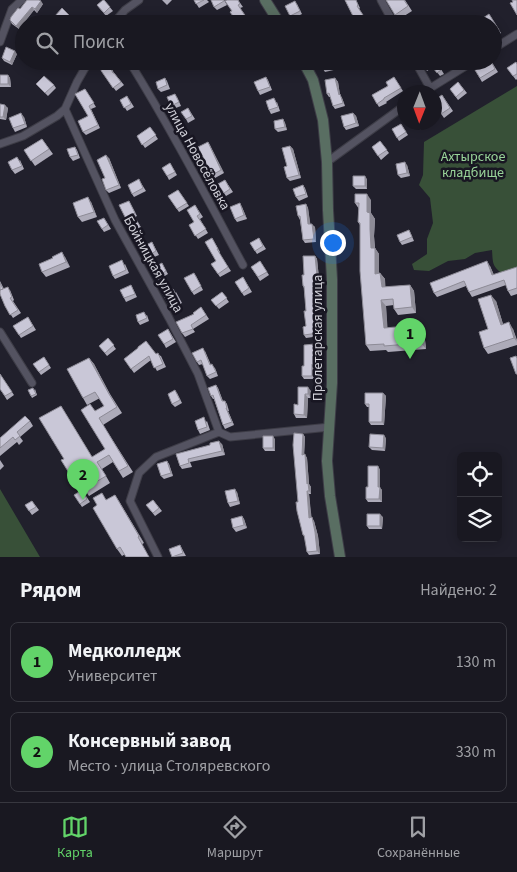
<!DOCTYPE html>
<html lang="ru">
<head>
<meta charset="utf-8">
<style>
  body { margin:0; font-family:"Source Sans 3",sans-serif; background:#26252e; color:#f1f3f6 }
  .controls { position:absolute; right:15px; bottom:15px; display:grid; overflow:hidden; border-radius:8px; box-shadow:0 2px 12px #0003 }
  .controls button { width:45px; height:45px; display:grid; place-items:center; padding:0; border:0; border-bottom:1px solid #37373f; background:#191821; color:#f1f3f6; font:25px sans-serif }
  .compass { position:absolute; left:397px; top:85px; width:45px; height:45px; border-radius:50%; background:#191821; box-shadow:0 2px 12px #0003; rotate:181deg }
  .you { position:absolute; left:332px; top:242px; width:18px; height:18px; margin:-12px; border:4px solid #fff; border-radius:50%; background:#1a73e8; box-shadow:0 0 0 8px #1a73e833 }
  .badge { display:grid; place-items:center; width:32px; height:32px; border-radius:50%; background:#62d469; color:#111; font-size:16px; font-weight:700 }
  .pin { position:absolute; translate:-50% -41px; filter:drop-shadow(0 1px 2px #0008) }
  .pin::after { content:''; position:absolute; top:26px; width:18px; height:15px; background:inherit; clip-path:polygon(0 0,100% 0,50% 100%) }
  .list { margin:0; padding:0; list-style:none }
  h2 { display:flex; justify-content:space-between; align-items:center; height:65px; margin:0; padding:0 20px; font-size:21px }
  h2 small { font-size:16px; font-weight:400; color:#9fa0a5 }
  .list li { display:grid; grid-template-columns:32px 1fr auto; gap:15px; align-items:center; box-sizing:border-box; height:80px; margin:0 10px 10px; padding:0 10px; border:1px solid #37373f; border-radius:8px }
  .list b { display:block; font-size:19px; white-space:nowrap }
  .list p { margin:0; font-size:16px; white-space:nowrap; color:#9fa0a5 }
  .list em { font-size:16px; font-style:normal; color:#9fa0a5 }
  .icon { flex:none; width:28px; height:28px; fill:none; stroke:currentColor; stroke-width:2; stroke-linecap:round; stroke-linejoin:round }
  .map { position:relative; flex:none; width:517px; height:557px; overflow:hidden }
  .search { position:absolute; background:#191821; box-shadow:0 2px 12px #0003; left:15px; right:15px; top:15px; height:55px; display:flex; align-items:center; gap:12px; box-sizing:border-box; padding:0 18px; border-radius:28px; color:#9fa0a5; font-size:19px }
  .sheet { height:245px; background:#191821 }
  nav { display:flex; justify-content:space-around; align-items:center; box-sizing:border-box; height:70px; border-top:1px solid #37373f; background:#191821; font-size:14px; color:#9fa0a5 }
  nav a { display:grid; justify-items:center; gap:2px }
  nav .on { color:#62d469 }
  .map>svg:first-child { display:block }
  .green { fill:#385038 }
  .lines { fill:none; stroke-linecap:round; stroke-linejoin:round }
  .minor-casing { stroke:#3e3d47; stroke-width:9 }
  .secondary-casing { stroke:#3e3d47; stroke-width:12 }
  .minor { stroke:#545361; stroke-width:7 }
  .secondary { stroke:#596e62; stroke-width:10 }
  .wall { fill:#adabb9 }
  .shaded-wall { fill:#8d8b96 }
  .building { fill:#c9c7d7; stroke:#8d8b96 }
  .labels { text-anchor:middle; stroke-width:5; stroke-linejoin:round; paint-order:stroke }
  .street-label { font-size:14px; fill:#d1d1d9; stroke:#181622 }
  .park-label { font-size:14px; fill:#99d499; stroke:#181622 }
</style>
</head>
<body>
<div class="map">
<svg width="517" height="557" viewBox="0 0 517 557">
  <rect width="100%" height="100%" fill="#21202c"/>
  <path class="green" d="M517 86V271L504 275C492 266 493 264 492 250L475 253 465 259 448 261 429 271 414 270 412 264 427 254V239L433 223 430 198 419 185 423 175 424 142Z
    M0 489 40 557H0Z"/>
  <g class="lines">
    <g class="minor-casing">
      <path id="minor" d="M381 0 394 24
        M113 24 125 10 139 0
        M0 42 12 9 22 0
        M493 49 517 34
        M129 61C170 127 206 196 243 265
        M415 61 430 88
        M424 92 474 61
        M65 109 115 220 169 318 198 374 219 432
        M0 144 23 136 57 116 65 109 77 82 89 61
        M327 162 404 106
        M0 332 32 383
        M158 557 130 501 139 473 156 457 219 432 230 437 330 427"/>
    </g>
    <g class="secondary-casing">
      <path id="secondary" d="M265 0 280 24
        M303 61 313 80 323 120 327 162 328 210 332 279V383L327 461 330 496 340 557"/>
    </g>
    <use href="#minor" class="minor"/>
    <use href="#secondary" class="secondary"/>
  </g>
  <path class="wall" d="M104 0 113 11 106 16 97 5Z
    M162 0H172L167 5Z
    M194 0H207L209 2 199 8Z
    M224 0 227 5 217 10 214 7Z
    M238 0 243 7 240 8 249 20 243 24H239L230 12Z
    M345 0H356L360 8 359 9 369 24H357Z
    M386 0H405L412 11 398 20Z
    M43 4 37 13 34 10 19 29 12 24 10 20 20 9Z
    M297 4 302 14 292 19 290 16Z
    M489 14 501 33 493 38V24Z
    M69 15 71 18 66 24H62L55 16Z
    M17 54 12 65 4 61 2 58Z
    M61 61H72L66 67Z
    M96 61H108L114 73 124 85 116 91 102 72Z
    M168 61 170 65 159 70 157 67Z
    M259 61H272L263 67Z
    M336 61 338 69 325 72 323 69Z
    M378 61H386L381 64Z
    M421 61H436L444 74 440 76 433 67 427 71Z
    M491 61 498 72 482 82 475 70Z
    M517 64V79L516 80 507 68Z
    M0 75H8L10 78 11 87H0Z
    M266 77 268 80 272 90 260 95 258 91Z
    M394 77 403 91 386 102 387 103 379 107 372 95 388 86Z
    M165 78 167 81 170 89 161 92 158 89Z
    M335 78 338 82 340 95 342 98 345 106 335 109 333 106 331 97H329L327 94Z
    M458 82 467 93 458 100 450 89Z
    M36 84 54 85 56 88 48 96Z
    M85 89 96 107 91 109 100 128 86 135 83 132 88 116Z
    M442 95 453 111 444 118 435 105Z
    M177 97 181 106 173 109 171 106Z
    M129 99 134 107 127 111 120 100Z
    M277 102 280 111 271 114 269 110Z
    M0 104 8 108 6 120 0 119Z
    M188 108 195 119 188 123 186 119Z
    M353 113 356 116 359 126 346 130 344 127Z
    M24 117 27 127 15 132 13 128Z
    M283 119 285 123 287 130 278 132 275 129Z
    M415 122H427L428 124 420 130Z
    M401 124 408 135 399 141 392 129Z
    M150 127 158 139 145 148 137 136Z
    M42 139 53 154 35 166 24 150Z
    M380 141 389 153 381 160 372 147Z
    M208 142 224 173 215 178 212 175Z
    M290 146 293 149 301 178 290 181 287 178V166Z
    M75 147 77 150 80 158 73 161 70 157Z
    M109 158 121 188 109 193 106 190 105 178Z
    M20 160 24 169 15 174 12 170Z
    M170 163 177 175 169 180 167 176Z
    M407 165 410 176 401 178 398 175Z
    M367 179V189H356L353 186Z
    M225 180 233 192 226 196 218 184Z
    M141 183 146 191 134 197 132 194Z
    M303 185 305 188 308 197 299 201 296 197Z
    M178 190 189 206 179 212 168 196Z
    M371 200V213L375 219 374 236 375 248 379 254V273H380L385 279V287L410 285 414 291 416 313 398 315 394 309V305L386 306 387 328 424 331 426 349 388 352 386 350 370 351 366 345 360 225 358 222 359 209 355 203Z
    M129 201 137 216 135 217 143 232 135 236 133 233Z
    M91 202 97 217 82 222 78 217Z
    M306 204 308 208 310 224 315 227 316 242 305 243 303 240 300 220 298 216Z
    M195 205 203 217 200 219 208 233 198 239 189 225 194 222Z
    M242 207 247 219 237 222 235 219Z
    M106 221 111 229 104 232 102 229Z
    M409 230 411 234 414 241 402 245 400 242Z
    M212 238 220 252 219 253 231 271 220 277 211 264 216 261Z
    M259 238 266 249 257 254 250 243Z
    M152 242 159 255 147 260 145 257Z
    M315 256 317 259 320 288H315L317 308H315L320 336 306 338 304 335 306 326V311L304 288 303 286 304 275Z
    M65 257 70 267 46 277 42 272Z
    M260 261 269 275 260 281 251 267Z
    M125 264 129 273 115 279 113 276Z
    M490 266 494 275 517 267V294L511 296 508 291 506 285 472 297 469 292 466 286 437 297 434 293Z
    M164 267 168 274 158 280 151 269Z
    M196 276 203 290 194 295 192 292Z
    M243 277 252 292 244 296 235 282Z
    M0 281 4 289 10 290 14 300 13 301 21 313 13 318 5 306 0 294Z
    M131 285 137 297 126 302 124 298Z
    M176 292 182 303 172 308 169 305Z
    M222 292 229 302 219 309 211 300Z
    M496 301 503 324 513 329 517 340V345L488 354 484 348 488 329Z
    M201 307 209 319 193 329 195 332 185 337 182 333 194 314Z
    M147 315 149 321 140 325 138 322Z
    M28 317 36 330 21 338 13 326Z
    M168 329 176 342 166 348 164 344Z
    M108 338 116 349 107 356 99 346Z
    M315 344 317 348V356H316L317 367H314L315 379H304L302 376 304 366Z
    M205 351 211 365 215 368 218 376 210 379 207 376 203 364 199 365 197 362Z
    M156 354 161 356 166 367 157 371 151 360 134 373 124 359Z
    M44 357 51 368 41 375 33 364Z
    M89 358 94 364 110 394 122 413 103 425 133 472 123 478 113 462 102 469 110 483 89 496 79 481 76 483 71 476 64 459 61 406 92 457 105 449 95 411 104 406 100 398 87 405 83 398Z
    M0 374 14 395 7 400 0 389Z
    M216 385 218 388 223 401H225L227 404 229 411H228L234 425 225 429 223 425 214 399H213L211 396Z
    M298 387 311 391V398H308L307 418H296L294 414 298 405Z
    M35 389 37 395 32 398 31 396Z
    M177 393 182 403 175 407 172 404Z
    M383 393 386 396 384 425H371L369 422V407H367L365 404Z
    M30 421 33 426 20 437 23 441 19 445 17 442 0 456V438Z
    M207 421 210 430 200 434 198 430Z
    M303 434 305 437 304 454 307 458 309 484 311 487V494H309L311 518 314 521 318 536 320 554 309 555 307 552 305 537 303 535 298 502Z
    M386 438 385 451 372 450 369 447Z
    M275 439V451H265L263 448Z
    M222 444 225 455 190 462 192 467 182 469 180 466 176 454Z
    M0 460 4 466 0 470Z
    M167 461 169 464 173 476 164 479 161 476Z
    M378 466 380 470V488L382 490V502H368L366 499 368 487Z
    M82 490 90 502 82 507 80 504Z
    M237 492 240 504 230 507 228 503Z
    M115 495 144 543 122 556 117 549 106 500Z
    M153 500 162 511 155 516 146 505Z
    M32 501 39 510 32 515 25 505Z
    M242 516 244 519 247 528 236 532 233 528Z
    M383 517 382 529H369L367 526Z
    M180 545 186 556 172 557Z"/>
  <path class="shaded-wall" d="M41 1 43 4 37 13 35 9Z
    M32 7 34 10 19 29 16 26Z
    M15 51 17 54 12 65 10 62Z
    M8 75 10 78 11 87 8 84Z
    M335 78 338 82 340 95 342 98 345 106 339 95Z
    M5 105 8 108 6 120 3 117Z
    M21 113 24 117 27 127 25 124Z
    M353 113 356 116 359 126 356 123Z
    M283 119 285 123 287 130 285 127Z
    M208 142 210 145 224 173 221 170Z
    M290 146 293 149 301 178 299 175Z
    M106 155 109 158 121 188 119 185Z
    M405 162 407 165 410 176 407 173Z
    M365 176 367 179V189L365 186Z
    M367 194 371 200V213L375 219 374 236 375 253V248L379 254V280L375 274 371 248 367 212Z
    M88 197 91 202 97 217 94 212Z
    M240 203 242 207 247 219 244 215Z
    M306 204 308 208 311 228 308 224Z
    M312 224 315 227 316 242 314 239Z
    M62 252 65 257 70 267 66 262Z
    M315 256 317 259 320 288 318 285Z
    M487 261 490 266 496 280 492 275Z
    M380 273 385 279 386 293 382 287Z
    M313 285 315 288 317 308 315 305Z
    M410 285 414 291 416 313 412 307Z
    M491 295 496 301 505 331 501 325Z
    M381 300 386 306 388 334 384 328Z
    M313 305 315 308 320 336 318 333Z
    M509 322 513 329 517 342 514 338Z
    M420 325 424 331 426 349 421 343Z
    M315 344 317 348V356L315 353Z
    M314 353 316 356 317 367 314 364Z
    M89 358 94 364 113 401 109 394Z
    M312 364 314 367 315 379 312 376Z
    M216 385 218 388 224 405 222 401Z
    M308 387 311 391V398L308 394Z
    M383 393 386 396 384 425 382 422Z
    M305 394 308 398 307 418 304 415Z
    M226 408 228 411 234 425 232 422Z
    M303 434 305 437 304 458 302 455Z
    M384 435 386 438 385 451 383 448Z
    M273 436 275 439V451L273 448Z
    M219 441 222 444 225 455 222 451Z
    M305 454 307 458 309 484 311 487V494L309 491 307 484Z
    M167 461 169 464 173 476 171 473Z
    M378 466 380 470V488L382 490V502L379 499 378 487Z
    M235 489 237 492 240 504 238 501Z
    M307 491 309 494 312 521 309 518Z
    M115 495 119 501 144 543 139 536Z
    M380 514 383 517 382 529 380 526Z
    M242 516 244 519 247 528 244 525Z
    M312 517 314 521 318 536 320 554 317 551Z"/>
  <path class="building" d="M27 0H39L41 1 35 9 32 7 16 26 10 20 11 17 18 8 20 9Z
    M103 0H104L110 7 104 13 97 5Z
    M194 0H204L196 4Z
    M211 0H224V1L214 7Z
    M227 0H238L240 4 238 5 246 17 238 23 230 12 232 11 225 1Z
    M345 0H356L358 5 357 6 367 21 363 24H357Z
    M386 0H404L408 6 395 15Z
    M512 0H517V15L510 3 513 2Z
    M295 1 300 11 290 16 285 6Z
    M62 8 69 15 62 22 55 16Z
    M489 14 499 30 493 33V24H474Z
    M125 20 128 24H120Z
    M88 21 90 24H83Z
    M6 47 15 51 10 62 2 58Z
    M96 61H107L113 73H114L121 82 113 88 102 72Z
    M154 61H168L157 67Z
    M320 61H334L336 65 323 69Z
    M421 61H436L441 70 437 73 430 64 425 68Z
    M488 61H491L495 69 480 78 475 70Z
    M516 62 517 64V74L513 76 507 68Z
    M0 75H8V84H0Z
    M44 76 54 85 45 93 36 84Z
    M266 77 270 87 258 91 254 82Z
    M394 77 401 88 384 98V99L377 104 372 95 388 86 386 82Z
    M165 78 167 85 158 89 156 82Z
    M335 78 339 95 340 94 343 103 333 106 329 93 327 94 325 80Z
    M458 82 464 90 456 97 450 89Z
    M85 89 94 103 89 106 98 125 83 132 78 121 88 116 75 94Z
    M175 94 179 102 171 106 167 97Z
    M442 95 450 108 441 114 434 105V100Z
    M127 96 131 104 124 108 120 100Z
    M274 98 278 107 269 110 266 101Z
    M0 104 5 105 3 117H0Z
    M188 108 192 116 186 119 181 112Z
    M21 113 25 124 13 128 9 118Z
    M353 113 356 123 344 127 341 116Z
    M283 119 285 127 275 129 274 121Z
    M415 122H423L418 126Z
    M401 124 406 132 397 138 392 129Z
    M150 127 156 135 142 145 137 136Z
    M42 139 49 149 31 161 24 150Z
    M380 141 387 150 378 156 372 147Z
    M208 142 221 170 212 175 198 147Z
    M290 146 299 175 287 178 284 167 287 166 282 148Z
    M75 147 78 155 70 157 67 149Z
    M106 155 119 185 106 190 102 179 105 178 97 160Z
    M17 157 22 166 12 170 8 162Z
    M405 162 407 173 398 175 396 164Z
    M170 163 175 172 167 176 162 168Z
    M353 176H365V186H353Z
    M139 179 143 188 132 194 128 185Z
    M225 180 230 189 224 193 218 184Z
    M303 185 306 194 296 197 293 189Z
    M178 190 187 203 177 209 168 196Z
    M355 194H367V212L370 213V229L371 248H375V274L380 273 382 287 410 285 412 307 394 309 393 299 381 300 384 328 420 325 421 343 384 346V344L366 345 360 271V223L358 222 359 203H355Z
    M88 197 94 212 78 217 73 203Z
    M129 201 135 213 133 214 141 228 133 233 119 205Z
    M240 203 244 215 235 219 230 207Z
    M306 204 308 224H312L314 239 303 240 300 216H298L296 206Z
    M195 205 200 214 197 216 206 229 195 236 189 225 194 222 187 210Z
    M104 218 108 225 102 229 97 221Z
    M409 230 412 237 400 242 397 235Z
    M212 238 218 249H217L228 267 218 274 211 264 216 261 205 242Z
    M259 238 263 246 255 251 250 243Z
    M152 242 156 251 145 257 140 248Z
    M62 252 66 262 42 272 39 264 53 258 52 257Z
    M303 256H315L318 285H313L315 305H313L318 333 304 335 303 327 306 326 304 311H306L304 286H303L302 275H304Z
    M122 260 126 270 113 276 109 266Z
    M260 261 267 272 258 277 251 267Z
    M487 261 492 275 517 267V288L508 291 504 280 469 292 464 281 434 293 430 283Z
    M162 263 166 271 156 277 151 269Z
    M194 273 201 286 192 292 184 278Z
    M243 277 249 288 242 293 235 282Z
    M0 283 3 289 0 290Z
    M131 285 135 294 124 298 120 290Z
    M8 287 12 297 10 298 18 310 10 315 5 306 0 294V290Z
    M173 289 179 300 169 305 163 294Z
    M222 292 227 298 216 306 211 300Z
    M491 295 501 325 509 322 514 338 484 348 479 332 488 329 478 299Z
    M201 307 206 315 191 325 193 329 182 333 176 322 194 314 193 313Z
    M144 312 147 318 138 322 136 315Z
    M28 317 33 326 19 335 13 326Z
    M168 329 173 339 164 344 158 335Z
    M108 338 114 345 105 353 99 346Z
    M146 341 156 354 158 353 163 364 154 368 149 356 131 369 124 359 138 348V347Z
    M315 344V353H314V364H312V376H302V366H304V345Z
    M203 348 210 365 212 364 216 372 207 376 201 360 197 362 192 353Z
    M516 356 517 358V374H516L510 358Z
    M44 357 49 365 39 372 33 364Z
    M89 358 109 394 117 407 99 418 128 466 119 471 109 455 97 462 106 476 84 489 75 474 71 476 61 460 64 459 39 418 61 406 92 457 105 449 81 410 90 404 95 411 104 406 95 392 83 398 67 369Z
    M0 374 12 392 5 396 0 389Z
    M216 385 222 401H225L227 408H226L232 422 223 425 213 395 211 396 208 388Z
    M298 387H308V394H305L304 415 294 414V404L298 405Z
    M33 388 36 394 31 396 28 390Z
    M175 390 180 400 172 404 168 394Z
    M365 393H383L382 422H369V404H365Z
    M25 416 30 421 17 432 20 436 15 440 13 437 0 448V438Z
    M204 417 207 427 198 430 195 421Z
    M294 433 303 434 302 455 305 454 307 484 308 483 309 491H307L309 518 312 517 315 532 317 551 307 552 304 535H303L297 511 296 502H298L293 445Z
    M370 434 384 435 383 448 369 447Z
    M263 436H273V448H263Z
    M219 441 222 451 188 459 189 463 180 466 176 454 210 445V443Z
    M167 461 171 473 161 476 157 464Z
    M368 466H378V487H380L379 499H366V487H368Z
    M235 489 238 501 228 503 225 491Z
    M82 490 87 499 80 504 74 495Z
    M102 493 106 500 115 495 139 536 138 537 149 557H126L120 547 117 549 93 508 97 505 93 498Z
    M153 500 159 508 153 513 146 505Z
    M32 501 36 507 29 511 25 505Z
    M367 514H380V526H367Z
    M242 516 244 525 233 528 231 519Z
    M180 545 183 553 172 557 169 549Z"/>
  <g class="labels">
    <g class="street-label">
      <text transform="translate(198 156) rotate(61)" y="5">улица Новосёловка</text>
      <text transform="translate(154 264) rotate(61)" y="5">Бойницкая улица</text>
      <text transform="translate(317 338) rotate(-90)" y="5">Пролетарская улица</text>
    </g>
    <g class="park-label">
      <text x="473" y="161">Ахтырское<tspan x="473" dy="16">кладбище</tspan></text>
    </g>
  </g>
</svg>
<div class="controls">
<button><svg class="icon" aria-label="locate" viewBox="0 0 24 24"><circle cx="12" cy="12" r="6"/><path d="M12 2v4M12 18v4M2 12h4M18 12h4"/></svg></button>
<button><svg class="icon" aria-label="layers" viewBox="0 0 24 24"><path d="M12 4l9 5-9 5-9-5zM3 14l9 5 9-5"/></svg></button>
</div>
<svg class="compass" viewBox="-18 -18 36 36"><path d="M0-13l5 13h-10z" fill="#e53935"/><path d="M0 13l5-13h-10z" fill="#9fa0a5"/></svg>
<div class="you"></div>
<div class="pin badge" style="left:410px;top:359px">1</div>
<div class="pin badge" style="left:83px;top:500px">2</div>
<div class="search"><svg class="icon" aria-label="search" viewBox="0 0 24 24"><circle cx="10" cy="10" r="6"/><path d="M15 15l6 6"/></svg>Поиск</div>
</div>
<section class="sheet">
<h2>Рядом<small>Найдено: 2</small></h2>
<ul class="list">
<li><span class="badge">1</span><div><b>Медколледж</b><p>Университет</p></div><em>130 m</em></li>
<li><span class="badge">2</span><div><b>Консервный завод</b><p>Место · улица Столяревского</p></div><em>330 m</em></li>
</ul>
</section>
<nav>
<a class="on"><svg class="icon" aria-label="map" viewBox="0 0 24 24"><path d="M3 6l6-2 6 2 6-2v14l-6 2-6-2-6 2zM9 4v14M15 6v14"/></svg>Карта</a>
<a><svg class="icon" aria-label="directions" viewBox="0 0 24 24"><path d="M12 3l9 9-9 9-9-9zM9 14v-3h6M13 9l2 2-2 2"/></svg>Маршрут</a>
<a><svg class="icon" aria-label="saved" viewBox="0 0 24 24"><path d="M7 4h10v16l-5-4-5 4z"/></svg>Сохранённые</a>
</nav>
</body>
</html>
